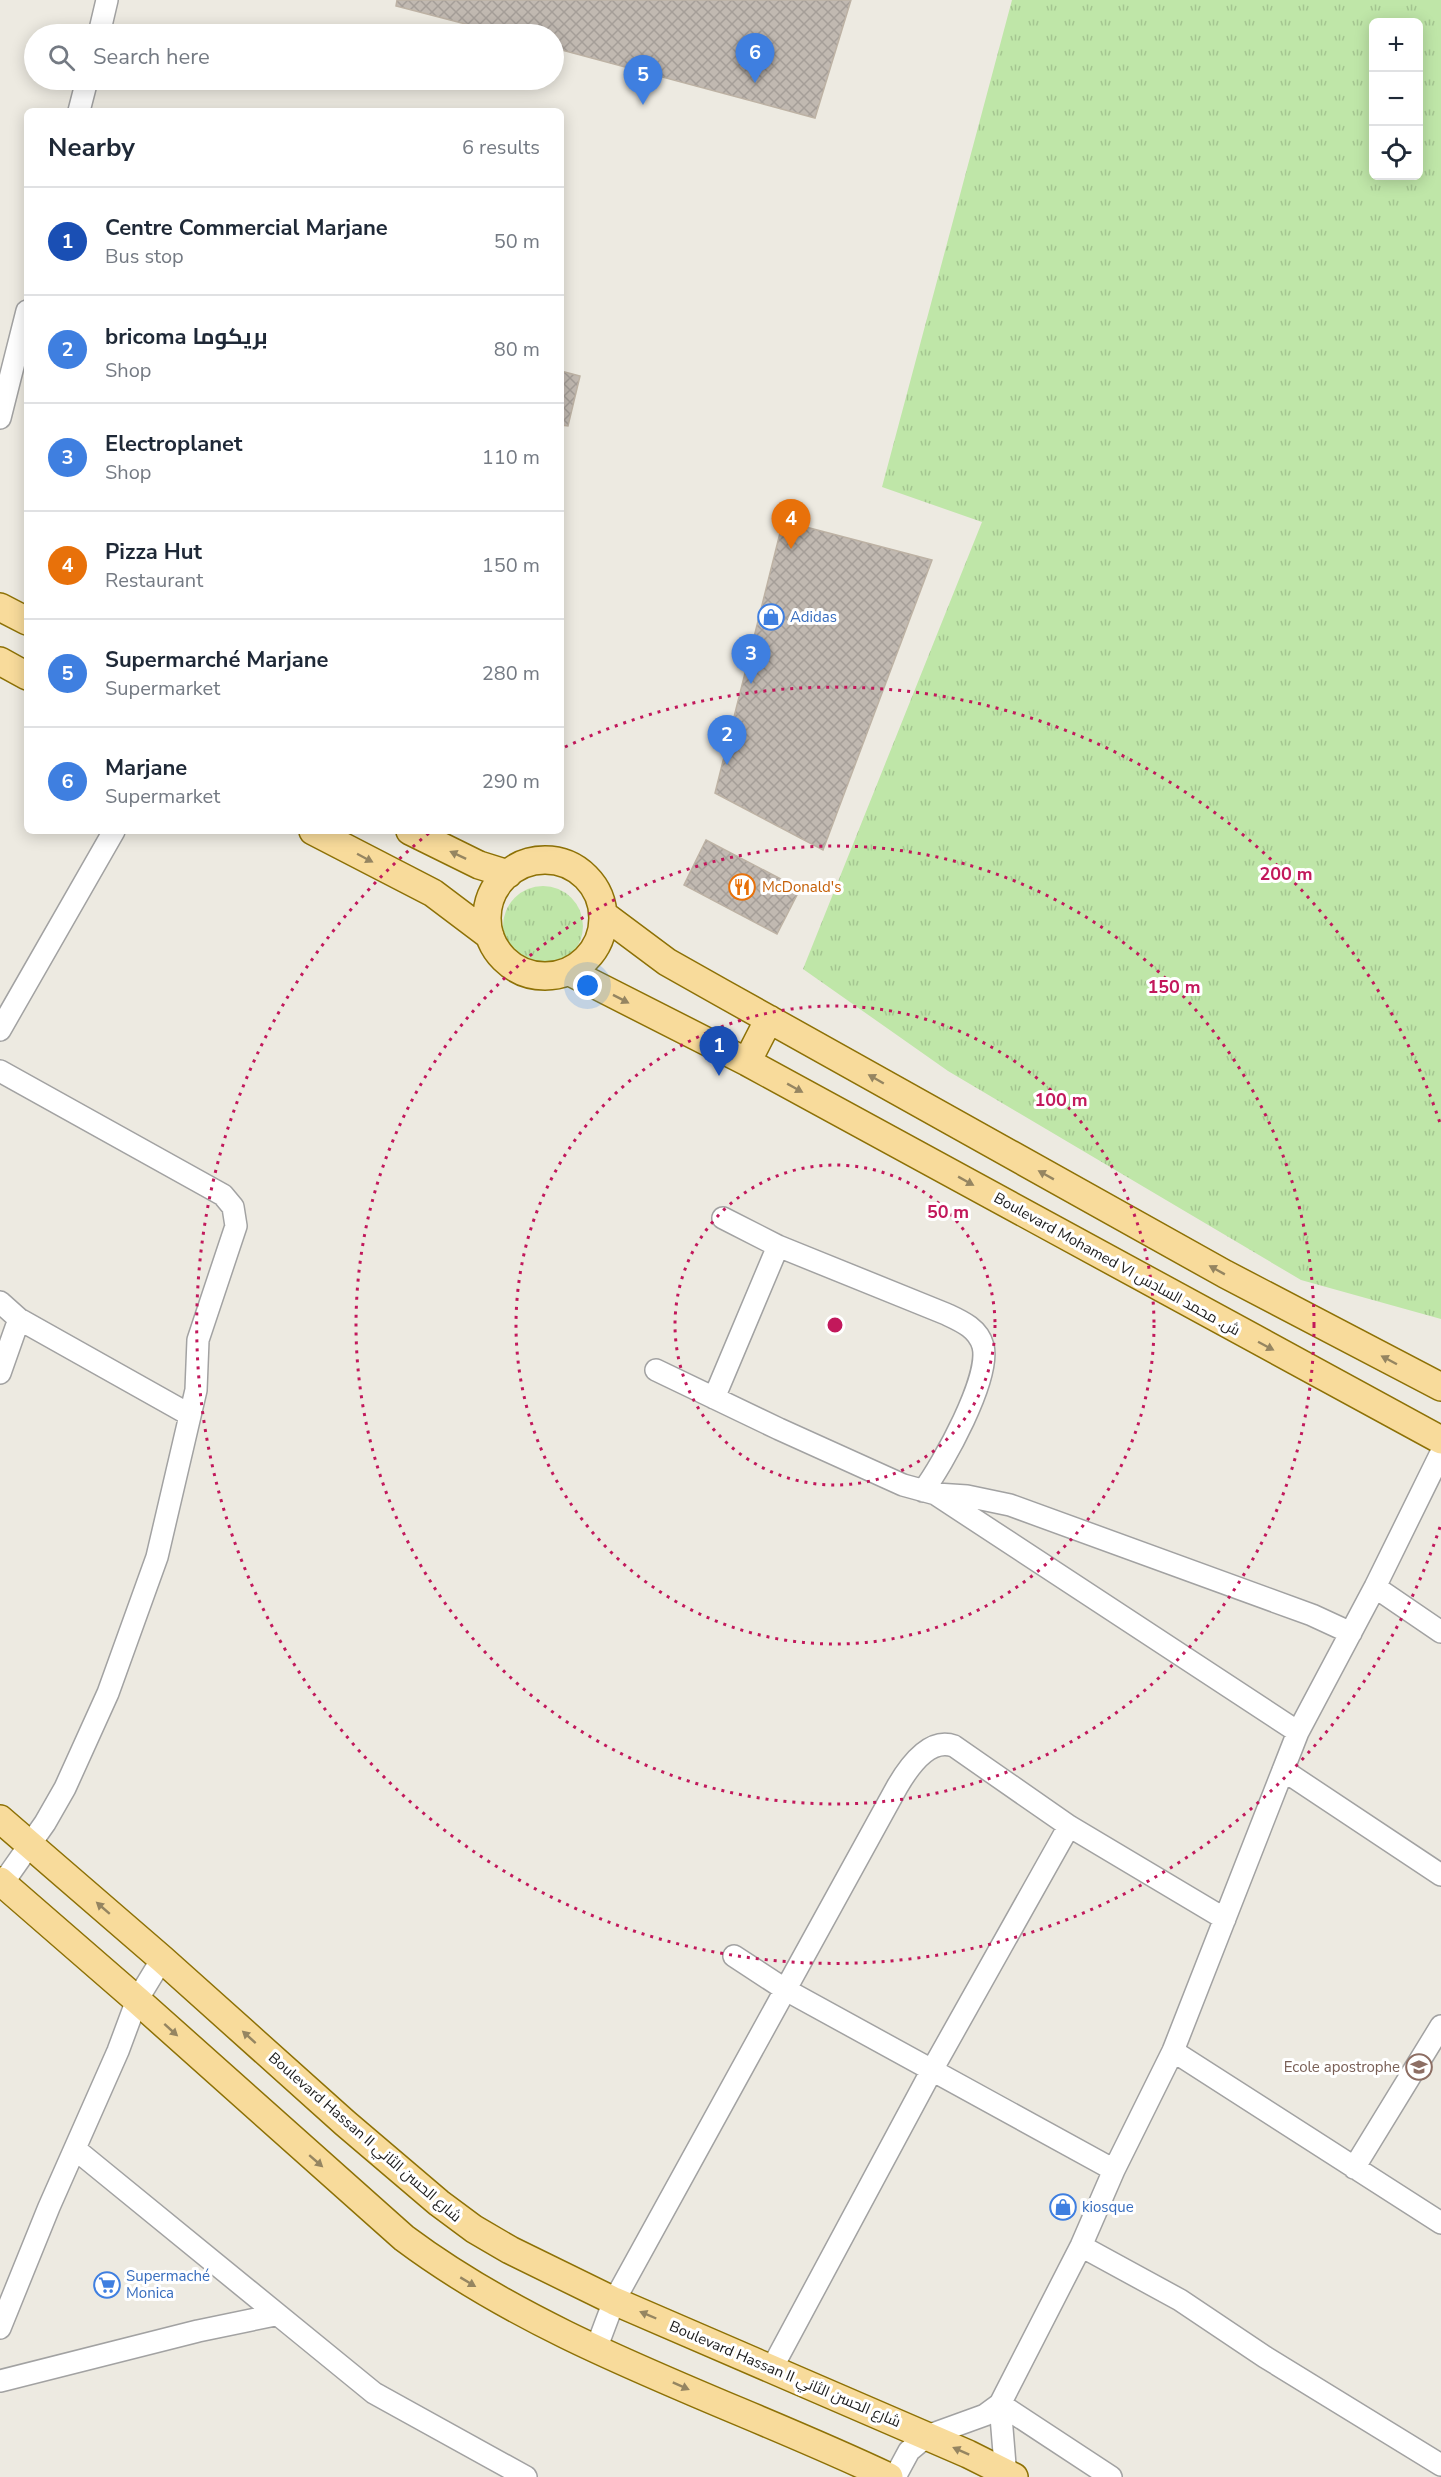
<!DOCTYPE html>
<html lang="en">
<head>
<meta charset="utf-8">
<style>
  body { margin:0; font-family:"Nunito Sans",Cairo,sans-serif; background:#f6f6f7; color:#1f2937 }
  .controls { position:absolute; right:18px; top:18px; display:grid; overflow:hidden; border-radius:9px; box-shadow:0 3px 15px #0003 }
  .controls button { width:54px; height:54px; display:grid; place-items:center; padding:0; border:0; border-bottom:2px solid #e0e1e3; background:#fff; color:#1f2937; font:30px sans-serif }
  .you { position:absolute; left:588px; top:986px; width:21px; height:21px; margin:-15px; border:4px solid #fff; border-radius:50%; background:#1a73e8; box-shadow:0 0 0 9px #1a73e833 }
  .badge { display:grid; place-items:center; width:39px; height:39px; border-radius:50%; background:#111827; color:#fff; font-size:20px; font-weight:700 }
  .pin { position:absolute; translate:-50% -50px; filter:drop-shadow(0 2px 3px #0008) }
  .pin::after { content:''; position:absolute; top:32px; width:21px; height:18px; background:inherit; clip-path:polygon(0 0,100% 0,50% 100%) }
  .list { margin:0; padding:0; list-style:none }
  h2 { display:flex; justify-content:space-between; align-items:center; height:78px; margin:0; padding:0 24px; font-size:26px }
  h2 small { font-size:20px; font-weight:400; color:#747a83 }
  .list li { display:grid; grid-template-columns:39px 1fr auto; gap:18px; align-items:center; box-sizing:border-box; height:108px; padding:0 24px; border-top:2px solid #e0e1e3 }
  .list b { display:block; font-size:22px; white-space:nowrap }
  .list p { margin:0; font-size:20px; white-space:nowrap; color:#747a83 }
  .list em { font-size:20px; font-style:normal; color:#747a83 }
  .icon { flex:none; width:33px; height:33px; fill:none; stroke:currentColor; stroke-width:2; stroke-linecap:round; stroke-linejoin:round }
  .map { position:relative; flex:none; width:1441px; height:2477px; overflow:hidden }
  .search { position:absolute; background:#fff; box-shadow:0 3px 15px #0003; left:24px; top:24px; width:540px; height:66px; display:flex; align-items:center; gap:15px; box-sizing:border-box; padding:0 21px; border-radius:33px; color:#747a83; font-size:22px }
  .panel { position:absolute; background:#fff; box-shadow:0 3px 15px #0003; left:24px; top:108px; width:540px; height:726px; border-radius:9px }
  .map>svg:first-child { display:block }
  .grass { fill:url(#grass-tufts); fill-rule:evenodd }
  .building { fill:url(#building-cross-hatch); stroke:#bdb2a4; stroke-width:1.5 }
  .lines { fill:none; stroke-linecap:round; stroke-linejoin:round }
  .minor-casing { stroke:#a2a2a2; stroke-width:24 }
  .major-casing { stroke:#8d7106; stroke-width:30 }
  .minor { stroke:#fff; stroke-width:21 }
  .major { stroke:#f8db9b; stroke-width:27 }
  .oneway { fill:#958561 }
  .ring { fill:none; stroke:#c2185b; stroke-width:3; stroke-dasharray:3 6 }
  .labels { text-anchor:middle; stroke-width:6; stroke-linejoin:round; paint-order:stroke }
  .shop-label { font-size:15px; fill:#366cbe; stroke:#fff; text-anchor:start }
  .food-label { font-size:15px; fill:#c56008; stroke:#fff; text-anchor:start }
  .street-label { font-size:15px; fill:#1b1b1b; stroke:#fff }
  .education-label { font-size:15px; fill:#785e54; stroke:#fff; text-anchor:end }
  .centre { fill:#c2185b; stroke:#fff; stroke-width:3 }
  .ring-label { font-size:18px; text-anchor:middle; font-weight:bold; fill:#c2185b; stroke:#fff; stroke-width:6; stroke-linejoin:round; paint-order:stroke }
</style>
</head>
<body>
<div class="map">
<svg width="1441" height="2477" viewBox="0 0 1441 2477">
  <defs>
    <pattern id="grass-tufts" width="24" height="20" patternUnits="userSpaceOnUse" patternTransform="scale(1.5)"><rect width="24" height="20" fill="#bfe6a8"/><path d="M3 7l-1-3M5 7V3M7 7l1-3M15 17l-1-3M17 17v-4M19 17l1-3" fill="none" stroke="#a4c590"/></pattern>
    <pattern id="building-cross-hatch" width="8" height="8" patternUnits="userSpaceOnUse" patternTransform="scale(1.5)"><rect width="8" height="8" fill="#c1b9b1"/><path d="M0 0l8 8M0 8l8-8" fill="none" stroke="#a59e98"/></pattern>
  </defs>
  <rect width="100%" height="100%" fill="#edeae1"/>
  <path class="grass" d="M1012 0H1441V1319L1301 1280 948 1071 803 969 982 522 882 487ZM1374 22H1418V176H1374Z
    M503 926a40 40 0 1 1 80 0a40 40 0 1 1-80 0Z"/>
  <path class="building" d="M397 0H851L815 118 554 48V34H504L396 6Z
    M561 371 580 376 568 426 561 425Z
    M783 521 932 560 823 850 715 793Z
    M706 840 800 889 777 934 684 885Z"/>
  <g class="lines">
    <g class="minor-casing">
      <path id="minor" d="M99 34 107 0
        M79 111 87 80
        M0 418 27 311
        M0 1030 114 831
        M0 1071 223 1195 233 1207 236 1226 198 1340 196 1390 157 1557 108 1693 65 1788 45 1823 0 1887
        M723 1218 778 1246 946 1314C961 1321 978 1328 983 1346 991 1378 943 1464 923 1491
        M0 1302 19 1319 190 1415
        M656 1370 779 1429 903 1485 936 1494 967 1496 1010 1505 1312 1615 1351 1633
        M0 1373 19 1319
        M714 1398 778 1246
        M937 1495 1298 1732
        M1375 1587 1441 1632
        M1283 1770 1441 1875
        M734 1956 786 1990 1114 2170
        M1173 2051 1441 2223
        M75 2149 374 2393 526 2477
        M1354 2168 1441 2026
        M1081 2246 1180 2300 1265 2357 1441 2465
        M0 2328 49 2207 118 2051 137 2000 162 1959
        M596 2349 614 2301 897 1787C908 1768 929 1737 954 1746L1069 1826 1225 1919
        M772 2368 932 2070 1069 1826
        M0 2381 198 2331 275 2315
        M1000 2404 1111 2477
        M1000 2404 1006 2477
        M895 2477 909 2451 927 2436 985 2415 1000 2404 1081 2246 1114 2170 1173 2051 1298 1732 1375 1587 1441 1453"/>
    </g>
    <g class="major-casing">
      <path id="major" d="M0 607 27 621
        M0 661 27 676
        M313 831 433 893 490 936
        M410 831 479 865 508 874
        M487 918a58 58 0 1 1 116 0a58 58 0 1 1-116 0Z
        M604 915 667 962 722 993 1225 1274 1441 1387
        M570 972 747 1062 1441 1440
        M747 1062 769 1019
        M0 1819 162 1959 345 2123 439 2203 474 2229 510 2250 614 2301 968 2454 1014 2477
        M0 1881 137 2000 404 2238C547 2345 729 2401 889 2477"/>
    </g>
    <use href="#minor" class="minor"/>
    <use href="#major" class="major"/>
  </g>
  <defs><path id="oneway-solid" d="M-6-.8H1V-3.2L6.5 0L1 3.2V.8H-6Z" transform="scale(1.5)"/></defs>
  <g class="oneway">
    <use href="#oneway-solid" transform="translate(458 855) rotate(-155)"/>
    <use href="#oneway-solid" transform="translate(365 858) rotate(28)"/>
    <use href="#oneway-solid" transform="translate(621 999) rotate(27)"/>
    <use href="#oneway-solid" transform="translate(876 1079) rotate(-150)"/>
    <use href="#oneway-solid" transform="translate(795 1088) rotate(29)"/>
    <use href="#oneway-solid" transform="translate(1046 1175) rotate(-151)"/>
    <use href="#oneway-solid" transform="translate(966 1181) rotate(29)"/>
    <use href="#oneway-solid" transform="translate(1217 1270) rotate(-151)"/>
    <use href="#oneway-solid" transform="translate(1266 1346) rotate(28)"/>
    <use href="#oneway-solid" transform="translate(1389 1360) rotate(-152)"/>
    <use href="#oneway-solid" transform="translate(103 1908) rotate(-139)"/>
    <use href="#oneway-solid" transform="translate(171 2030) rotate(42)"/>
    <use href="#oneway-solid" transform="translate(249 2037) rotate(-138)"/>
    <use href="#oneway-solid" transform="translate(316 2161) rotate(41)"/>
    <use href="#oneway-solid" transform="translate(468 2282) rotate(31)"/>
    <use href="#oneway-solid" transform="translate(648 2315) rotate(-157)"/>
    <use href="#oneway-solid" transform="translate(681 2386) rotate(24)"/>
    <use href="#oneway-solid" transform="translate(961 2451) rotate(-156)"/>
  </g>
  <g class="ring">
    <circle cx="835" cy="1325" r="160"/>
    <circle cx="835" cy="1325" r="319"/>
    <circle cx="835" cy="1325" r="479"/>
    <path d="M1440 1527A638 638 0 1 1 429 833M565 747A638 638 0 0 1 1440 1123"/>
  </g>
  <defs>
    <g id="shop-ring" transform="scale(1.35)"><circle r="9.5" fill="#fff" stroke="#3f7fe0" stroke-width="1.5"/><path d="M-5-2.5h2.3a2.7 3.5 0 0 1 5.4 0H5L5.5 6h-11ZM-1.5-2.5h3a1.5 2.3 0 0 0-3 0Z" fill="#3f7fe0"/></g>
    <g id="restaurant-ring" transform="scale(1.35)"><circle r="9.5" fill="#fff" stroke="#e8710a" stroke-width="1.5"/><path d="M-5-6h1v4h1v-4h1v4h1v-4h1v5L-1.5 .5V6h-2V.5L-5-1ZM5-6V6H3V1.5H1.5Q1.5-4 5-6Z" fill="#e8710a"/></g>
    <g id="school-ring" transform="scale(1.35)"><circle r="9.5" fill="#fff" stroke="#8d6e63" stroke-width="1.5"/><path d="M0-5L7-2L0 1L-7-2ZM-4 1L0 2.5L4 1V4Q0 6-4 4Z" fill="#8d6e63"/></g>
    <g id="supermarket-ring" transform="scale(1.35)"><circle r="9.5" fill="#fff" stroke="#3f7fe0" stroke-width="1.5"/><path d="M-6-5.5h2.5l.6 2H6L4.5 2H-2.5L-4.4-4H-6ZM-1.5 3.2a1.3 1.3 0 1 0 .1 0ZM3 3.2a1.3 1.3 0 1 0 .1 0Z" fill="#3f7fe0"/></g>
  </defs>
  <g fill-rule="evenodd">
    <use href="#shop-ring" x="771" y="617"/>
    <use href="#restaurant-ring" x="742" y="887"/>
    <use href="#school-ring" x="1419" y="2067"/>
    <use href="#shop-ring" x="1063" y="2207"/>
    <use href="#supermarket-ring" x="107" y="2285"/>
  </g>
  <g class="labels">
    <g class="shop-label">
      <text x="790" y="622">Adidas</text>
      <text x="1082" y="2212">kiosque</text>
      <text x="126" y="2281">Supermaché<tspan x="126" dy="17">Monica</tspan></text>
    </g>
    <g class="food-label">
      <text x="762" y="892">McDonald's</text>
    </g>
    <g class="street-label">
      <text transform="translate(1117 1264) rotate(29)" y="5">Boulevard Mohamed VI ش. محمد السادس</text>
      <text transform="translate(365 2137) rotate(41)" y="5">Boulevard Hassan II شارع الحسن الثاني</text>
      <text transform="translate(785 2374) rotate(23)" y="5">Boulevard Hassan II شارع الحسن الثاني</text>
    </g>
    <g class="education-label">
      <text x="1400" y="2072">Ecole apostrophe</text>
    </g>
  </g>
  <circle cx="835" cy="1325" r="9" class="centre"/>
  <g class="ring-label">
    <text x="1286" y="880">200 m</text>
    <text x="1174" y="993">150 m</text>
    <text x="1061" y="1106">100 m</text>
    <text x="948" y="1218">50 m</text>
  </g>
</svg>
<div class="controls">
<button>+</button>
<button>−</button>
<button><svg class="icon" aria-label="locate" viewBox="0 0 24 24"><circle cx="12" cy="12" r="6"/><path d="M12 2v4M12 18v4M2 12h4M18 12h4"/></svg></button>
</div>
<div class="you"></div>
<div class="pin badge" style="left:719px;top:1076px;background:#1a4fb4">1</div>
<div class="pin badge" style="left:727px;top:765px;background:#3f7fe0">2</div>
<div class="pin badge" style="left:751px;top:684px;background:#3f7fe0">3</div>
<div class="pin badge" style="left:791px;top:549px;background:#e8710a">4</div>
<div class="pin badge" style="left:643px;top:105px;background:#3f7fe0">5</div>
<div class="pin badge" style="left:755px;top:83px;background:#3f7fe0">6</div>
<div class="search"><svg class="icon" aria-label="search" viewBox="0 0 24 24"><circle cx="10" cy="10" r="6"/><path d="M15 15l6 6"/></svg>Search here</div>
<section class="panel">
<h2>Nearby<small>6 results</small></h2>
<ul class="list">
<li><span class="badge" style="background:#1a4fb4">1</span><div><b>Centre Commercial Marjane</b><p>Bus stop</p></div><em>50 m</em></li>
<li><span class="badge" style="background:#3f7fe0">2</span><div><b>bricoma بريكوما</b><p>Shop</p></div><em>80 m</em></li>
<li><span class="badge" style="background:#3f7fe0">3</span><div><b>Electroplanet</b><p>Shop</p></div><em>110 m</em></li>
<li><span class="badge" style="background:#e8710a">4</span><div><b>Pizza Hut</b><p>Restaurant</p></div><em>150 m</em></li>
<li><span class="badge" style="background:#3f7fe0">5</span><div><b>Supermarché Marjane</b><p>Supermarket</p></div><em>280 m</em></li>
<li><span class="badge" style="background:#3f7fe0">6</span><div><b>Marjane</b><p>Supermarket</p></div><em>290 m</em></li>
</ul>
</section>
</div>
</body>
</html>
